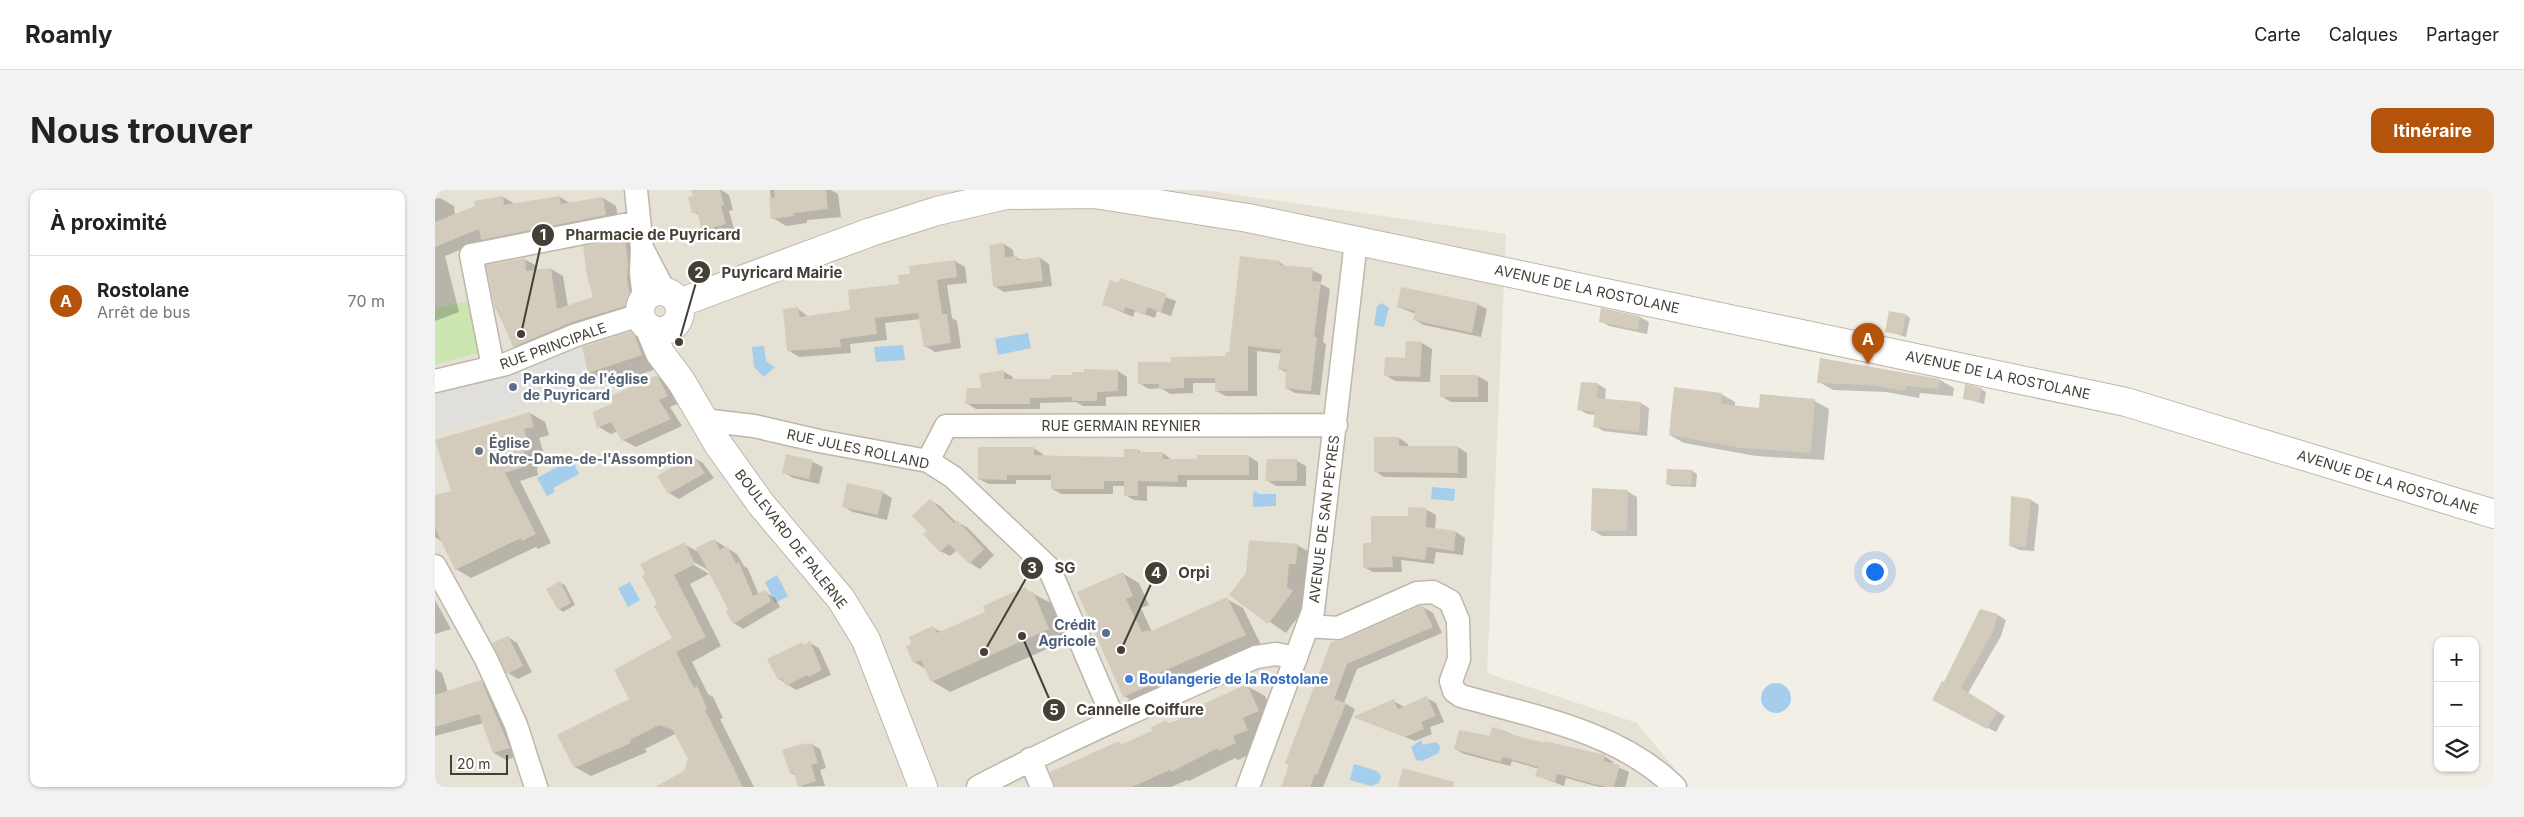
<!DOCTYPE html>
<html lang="fr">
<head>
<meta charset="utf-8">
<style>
  body { margin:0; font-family:Inter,sans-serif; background:#f2f2f2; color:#222 }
  .controls { position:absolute; right:15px; bottom:15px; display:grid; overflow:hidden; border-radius:10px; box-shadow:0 1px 4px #0004 }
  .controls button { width:45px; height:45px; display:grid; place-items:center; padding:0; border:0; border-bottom:1px solid #e0e0e0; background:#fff; color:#222; font:25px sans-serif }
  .scale { position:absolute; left:15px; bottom:12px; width:58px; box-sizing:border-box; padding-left:5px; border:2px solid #453f36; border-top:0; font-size:14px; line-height:18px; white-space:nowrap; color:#453f36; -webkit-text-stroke:4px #fff; paint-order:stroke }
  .you { position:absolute; left:1439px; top:381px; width:18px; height:18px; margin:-12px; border:4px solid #fff; border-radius:50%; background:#1a73e8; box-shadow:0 0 0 8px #1a73e833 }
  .badge { display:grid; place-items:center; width:32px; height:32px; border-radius:50%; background:#b45309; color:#fff; font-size:16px; font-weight:700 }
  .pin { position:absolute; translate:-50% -41px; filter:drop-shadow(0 1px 2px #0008) }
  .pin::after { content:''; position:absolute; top:26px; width:18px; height:15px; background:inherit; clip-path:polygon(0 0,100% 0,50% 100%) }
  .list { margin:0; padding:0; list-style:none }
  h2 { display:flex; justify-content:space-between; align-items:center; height:65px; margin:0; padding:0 20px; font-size:21px }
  h2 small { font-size:16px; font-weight:400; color:#767676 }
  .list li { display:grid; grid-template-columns:32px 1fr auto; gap:15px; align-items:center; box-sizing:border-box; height:90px; padding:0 20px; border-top:1px solid #e0e0e0 }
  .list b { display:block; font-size:19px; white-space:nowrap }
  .list p { margin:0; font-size:16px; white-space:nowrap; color:#767676 }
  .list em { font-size:16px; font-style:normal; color:#767676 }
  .icon { flex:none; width:28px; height:28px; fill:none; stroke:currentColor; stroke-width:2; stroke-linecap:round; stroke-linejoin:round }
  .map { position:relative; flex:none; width:2059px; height:597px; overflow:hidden; border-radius:10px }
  header { display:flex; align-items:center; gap:30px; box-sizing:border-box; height:70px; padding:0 25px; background:#fff; border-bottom:1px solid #e0e0e0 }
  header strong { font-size:24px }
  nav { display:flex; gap:28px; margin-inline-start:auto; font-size:18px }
  .intro { display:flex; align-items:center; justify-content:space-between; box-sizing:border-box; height:120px; padding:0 30px }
  h1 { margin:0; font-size:35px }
  .button { padding:12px 22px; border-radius:10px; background:#b45309; color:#fff; font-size:18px; font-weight:700 }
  main { display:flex; gap:30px; padding:0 30px }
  aside { flex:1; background:#fff; border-radius:10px; box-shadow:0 1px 4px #0004 }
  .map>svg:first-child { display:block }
  .residential { fill:#e6e1d5 }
  .green { fill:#cce5b1 }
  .parking { fill:#e1dfdb }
  .water { fill:#a5cdec }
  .shadow { fill:#0003 }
  .building { fill:#d3cbbc }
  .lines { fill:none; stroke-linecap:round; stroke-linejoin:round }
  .minor-casing { stroke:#bdb7aa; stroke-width:25 }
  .tertiary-casing { stroke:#bdb7aa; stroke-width:30 }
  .minor { stroke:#fff; stroke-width:22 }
  .tertiary { stroke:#fff; stroke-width:28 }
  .service-dot { fill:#5c6f8a; stroke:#fff; stroke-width:2 }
  .worship-dot { fill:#6b7280; stroke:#fff; stroke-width:2 }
  .shop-dot { fill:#3f7fe0; stroke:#fff; stroke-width:2 }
  .labels { text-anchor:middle; stroke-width:5; stroke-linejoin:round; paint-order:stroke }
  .street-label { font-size:14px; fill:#453f36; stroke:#fff }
  .service-label { font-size:14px; font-weight:bold; fill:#4e5e75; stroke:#fff; text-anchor:start }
  .worship-label { font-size:14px; font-weight:bold; fill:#5b616d; stroke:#fff; text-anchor:start }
  .shop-label { font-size:14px; font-weight:bold; fill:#366cbe; stroke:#fff; text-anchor:start }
  .leader { fill:none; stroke:#453f36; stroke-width:2 }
  .callout-dot { fill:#453f36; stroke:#fff; stroke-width:2 }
  .mark-label { font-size:15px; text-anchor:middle; font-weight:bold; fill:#fff }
  .callout-label { font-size:15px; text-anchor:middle; font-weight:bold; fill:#453f36; stroke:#fff; stroke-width:5; stroke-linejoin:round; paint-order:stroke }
</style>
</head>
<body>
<header>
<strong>Roamly</strong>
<nav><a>Carte</a><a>Calques</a><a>Partager</a></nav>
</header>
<div class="intro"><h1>Nous trouver</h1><a class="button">Itinéraire</a></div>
<main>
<aside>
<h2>À proximité<small></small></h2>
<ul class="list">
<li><span class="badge">A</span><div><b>Rostolane</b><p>Arrêt de bus</p></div><em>70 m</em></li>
</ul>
</aside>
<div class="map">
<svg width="2059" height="597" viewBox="0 0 2059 597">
  <rect width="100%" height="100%" fill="#f2efe7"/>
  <path class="residential" d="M0 0H769L1071 44 1052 483 1202 533 1255 597H0Z"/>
  <path class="green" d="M35 111 47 162 0 175V118Z"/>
  <path class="parking" d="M144 147 157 201 0 244V194Z"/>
  <path class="water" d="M947 113 954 118 949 137 939 135 942 116Z
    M593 143 596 158 563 165 560 149Z
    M468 155 470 170 441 172 439 157Z
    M329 156 331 171 340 177 329 187 319 177 317 157Z
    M137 269 144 284 118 298 120 302 112 306 102 288Z
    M997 297 1020 299 1019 311 996 309Z
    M820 301 824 304H841V316L818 317V304Z
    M342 385 353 406 340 413 330 392Z
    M195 392 205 410 193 417 183 398Z
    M1326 508a15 15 0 1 1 30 0a15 15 0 1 1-30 0Z
    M986 550 988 555 1001 552 1005 556 1004 563 987 571 981 570 976 557Z
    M919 574 942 581 946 586 944 593 936 596 915 590Z"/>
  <path class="shadow" d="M258 0H286L294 5 298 20 294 21 299 39 277 45 268 40 264 25 259 22Z
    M335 0H396L403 4 406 27 372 30V33L351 36 338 28Z
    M68 7 80 14 125 7 136 14 168 8 181 16 184 33 61 57 49 50 10 66 24 122 0 131V9L5 8 19 16 20 25Z
    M190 49 202 56 208 121 91 163 79 156 61 118 89 69 102 76V81L116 79 128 86 133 117 160 108 149 57Z
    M569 54 578 60 579 67 588 70 605 68 614 74 617 96 569 102 559 96Z
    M520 71 530 77 532 93 512 95 517 128 522 131 526 158 500 162 490 156 486 129 450 133 452 150 415 154 416 163 364 167 353 160 363 119 374 127 417 121 466 96 476 85Z
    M844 72 853 78 877 80 887 85 886 94 895 99 888 152 891 154 885 205 860 203 851 198 852 183 845 179 847 164 822 161V206H791L781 201V193H758V203L735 204 726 198 714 199 704 193 737 173 791 167 795 164Z
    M686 90 741 111 736 126 722 121 720 128 700 121 698 127 668 114Z
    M1042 114 1052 119 1046 147 989 135 980 130 981 124 963 117Z
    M1167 119 1205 127 1214 132 1212 144 1174 136 1165 131Z
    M1471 125 1475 128 1471 147 1451 141Z
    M198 142 219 154 227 177 175 195 154 183Z
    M972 152 987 153 997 159 995 192 960 191 950 185 971 169Z
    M683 181 692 187V206L671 207V216H648L641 212 605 213V219H541L531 213 569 182 578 187V190H618Z
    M222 186 234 194 245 213 235 217 247 236 201 257 188 250 183 241 176 244 164 237 180 214Z
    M1043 186 1053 192V212H1016L1006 206Z
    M1505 190 1519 198 1518 206 1485 203 1484 208 1451 202 1398 200 1384 192Z
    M1163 194 1171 199 1170 210 1206 213 1214 218 1212 246 1168 241 1160 236 1161 225 1152 224 1143 219Z
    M1546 199 1551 202 1549 214 1529 208Z
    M1286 204 1300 212V216L1325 219 1326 205 1380 211 1394 219 1389 270 1321 266 1249 253 1235 245Z
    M95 223 110 232 114 245 104 248 109 264 106 265 102 280 103 285 85 291 116 353 103 359 101 357 36 388 21 379 8 352 0 347V306L17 302Z
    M941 248H964L973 254V257H1023L1032 263V288L949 287 940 281Z
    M598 258 608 264V267L690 268 703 260 708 263H728L737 270 813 266 823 272V290H752V297L712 296V311L699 310 690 305V296H678V304H627L617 299V290H581V294H554L544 289Z
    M352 266 378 272 388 277 384 294 358 288 348 282Z
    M258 267 268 273 279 288 244 309 234 303Z
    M862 271 871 276V296H841L831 290Z
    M1257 281 1262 284 1261 297 1237 296 1232 294Z
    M1192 301 1202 307V346H1167L1157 340Z
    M447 302 457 308 452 330 418 322 409 317Z
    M495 310 505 316 521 332 532 337 559 365 545 379 535 373 522 360 515 366 505 361 493 341Z
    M1596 310 1604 315 1599 361 1584 360 1576 356Z
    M992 320 1001 325 1000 340 1021 342 1030 348 1028 365 1001 362 999 374 966 370 967 382H938L929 377 974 327Z
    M279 350 302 364 309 376 313 379 324 405 330 402 340 408 345 417 308 439 299 433 295 420 275 381 255 370 254 372 274 384 255 394 286 456 257 472 273 504 278 507 288 528 285 529 319 597H221L250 582 254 569 242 543 210 559 212 562 156 586 140 577 196 509 238 448 223 415 249 354 265 363Z
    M862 355 880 365 878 384 871 383 869 408 874 412 851 443 796 405Z
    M687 383 704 393 714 415 706 418 717 442 792 409 808 418 826 455 740 493 706 515 689 506Z
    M125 393 130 395 140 415 128 422 124 419Z
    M589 399 616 413 632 450 515 502 497 491 491 479 479 472 498 438 507 442 552 423Z
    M0 410 16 439 0 444Z
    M988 417 998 423 1007 443 922 479 909 513 920 519 888 597H848L909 451Z
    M1563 425 1571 430 1566 446 1533 503 1570 526 1561 542 1507 514 1509 494Z
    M73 447 82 453 97 482 83 489 73 483 59 454Z
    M367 453 370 455 375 453 384 458 396 485 361 500 344 489Z
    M0 479 7 483 13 502 46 492 59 499 86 565 71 570 59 563 49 533 0 546Z
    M812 496 830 506 841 531 830 550 815 556 818 563 803 570 800 568 754 591 752 590 736 597H622L684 553 688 555 719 542 731 532 735 534 767 520Z
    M992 508 1001 513 1009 532 995 537 997 544 980 551 920 527 959 511 969 517Z
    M1074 543 1082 547 1169 566 1178 572V575L1194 582 1190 597H1164L1131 588 1129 596 1102 586 1104 579 1077 571 1075 576 1029 564 1020 559Z
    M376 554 385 559 391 578 385 580 390 596 366 597 361 586 356 583Z"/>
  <path class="building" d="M256 0H285L289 15 286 16 291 34 267 41 262 22 257 23 253 7 258 6Z
    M339 0H391L393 19 359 23V26L336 29 334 8 340 7Z
    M68 6 69 15 125 6 126 14 168 7 171 25 46 50 44 39 0 57V32L40 16 39 11Z
    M190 48 193 74 192 90 197 114 137 132 78 157 62 118 60 119 51 75 90 68 91 81 116 78 122 119 158 107 152 86 148 56Z
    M569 53 570 67 582 66V70L605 67 608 91 558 97 554 55Z
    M805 66 845 71 844 75 878 78 877 91 886 92 879 147H882L876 201 850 198 851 180 843 179 846 160 813 156V201H780V188H749V198L724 199V194H703V172H736V167L790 166 791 162H794Z
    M520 70 522 87 502 90 507 124H512L516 153 489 157 483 123 440 128 442 144 405 149 406 157 352 161 348 119 363 117 365 127 415 120 413 100 464 94 463 85 475 84 474 76Z
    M685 88 732 104 726 122 713 117 710 124 690 117 689 122 667 115 675 90 683 93Z
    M966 97 1043 113 1037 143 978 130 980 121 962 117Z
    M1166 118 1205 126 1203 140 1164 132Z
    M1454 121 1471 124 1467 145 1450 142Z
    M198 141 207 165 153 183 147 157Z
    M971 151 987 152 985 187 949 186 950 167 970 168Z
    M1385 168 1505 189 1504 199 1471 196 1470 201 1436 195 1382 193Z
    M649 179 683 180V201L662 202V211H637V207L595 208V214H530L532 198H546L544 184 569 180V189H616V185H637V182H649Z
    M222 185 233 206 224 210 236 229 187 251 176 232 162 238 158 222 178 213 176 206Z
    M1005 185H1043V207H1005Z
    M1146 192 1163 193 1162 208 1206 212 1204 242 1158 237 1160 222 1142 220Z
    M1530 194 1547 198 1544 212 1528 209Z
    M1239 197 1287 203 1286 214 1324 218 1325 204 1380 209 1376 263 1306 258 1234 245Z
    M95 222 99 237 89 239 94 255 90 257 87 271 88 277 70 283 101 344 87 351 86 348 20 380 0 338V305L16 301 0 250Z
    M939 247H964V256H1023V283L939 282Z
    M543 257H599V265L629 266 689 267V259H703V262H728V269H762V265H814V285H743V292L703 291V306H689V291H669V299H616V285H572V290L543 289Z
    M351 264 378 270 374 289 347 283Z
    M258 265 270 283 233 304 222 286Z
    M832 269H862V291H830Z
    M1232 279 1258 280 1256 295 1231 294Z
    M412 293 448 301 443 325 407 317Z
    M1157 298 1193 300 1192 341H1156Z
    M1576 306 1596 309 1591 357 1574 356Z
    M495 309 519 333 522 330 549 359 534 374 514 354 505 362 488 344 492 341 477 326Z
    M973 317 992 318 991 337 1021 341 1019 361 992 357 990 370 957 366 958 377 928 378V353H936V326H973Z
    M279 349 285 360 292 356 301 374 304 372 318 406 330 400 336 411 298 434 291 421 293 419 261 358Z
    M814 350 863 354 861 374H854L852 397 858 401 833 434 794 405 811 383Z
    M250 352 260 374 239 385 271 447 241 462 259 498 262 496 272 518 270 520 308 597H220L249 581 253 569 238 540 224 535 195 550 196 553 139 578 122 545 194 509 179 480 237 448 219 416 222 414 207 386 210 384 205 374Z
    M688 382 698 406 691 409 707 442 713 440 714 442 792 407 811 445 724 483 727 490 688 507 642 402Z
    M125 391 136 413 123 420 111 399Z
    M590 397 594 402 598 401 614 439 496 492 486 470 478 473 471 456 476 454 474 447 498 436 502 443 550 422 548 416Z
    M985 416H988L998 437 912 474 899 509 911 513 882 585 880 584 875 597H846L854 575 850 573 896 452 908 450Z
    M1545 419 1563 424 1558 442 1526 498 1563 521 1552 539 1497 510 1507 491 1509 492Z
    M73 446 88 476 72 484 57 453Z
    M375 451 387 480 374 487 372 485 351 496 347 488 343 490 332 469 367 452 369 455Z
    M46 490 75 558 58 563 44 524 0 537V505Z
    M812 494 824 521 808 528 813 540 798 546 801 553 784 561 783 558 736 582 735 580 697 597H620L615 582 684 551 685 555 717 541 716 537 731 530 733 534 766 520 764 516Z
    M992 506 1001 526 986 532 989 539 970 547 918 527 959 509 963 519Z
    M1057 537 1074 542V544L1109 553 1110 551 1170 565 1169 571 1185 575 1179 597H1171L1122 584 1120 592 1100 586 1103 577 1068 567 1066 572 1019 559 1024 540 1055 546Z
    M369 553 370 555 377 553 383 573 376 575 381 591 363 597 359 583 355 584 347 560Z
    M968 578 1019 592 1018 597H963Z"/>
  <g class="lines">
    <g class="minor-casing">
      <path id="minor" d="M201 0 207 58 206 83 209 109
        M207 58 230 102
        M58 177 36 65 204 32
        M0 191 71 174 141 145 205 125
        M268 230 319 236 384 251 493 271 518 287 614 378 679 530
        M493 271 511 236 901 235
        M0 376 51 469 81 535 101 597
        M873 436 903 438 982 403 998 402 1015 411 1023 430 1024 469 1016 491 1019 501 1026 506C1100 527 1183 541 1240 597
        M595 569 607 597
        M543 597C634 549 728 508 821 467L841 464 861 468
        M813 597 878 421 921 51"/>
    </g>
    <g class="tertiary-casing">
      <path id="tertiary" d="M205 121a20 20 0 1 1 40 0a20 20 0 1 1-40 0Z
        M244 113 436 42 502 21 571 5 659 4 813 28 1691 212 2059 324
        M215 139 225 163 246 191 283 254 326 314 406 409 431 450 488 597"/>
    </g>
    <use href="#minor" class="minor"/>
    <use href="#tertiary" class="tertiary"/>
  </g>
  <g class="service-dot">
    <circle cx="78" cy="197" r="5"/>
    <circle cx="671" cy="443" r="5"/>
  </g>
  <circle class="worship-dot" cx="44" cy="261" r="5"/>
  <circle class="shop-dot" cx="694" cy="489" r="5"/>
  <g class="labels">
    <g class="street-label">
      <text transform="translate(1152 99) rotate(12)" y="5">AVENUE DE LA ROSTOLANE</text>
      <text transform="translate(118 156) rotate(-20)" y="5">RUE PRINCIPALE</text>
      <text transform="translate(1563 185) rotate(12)" y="5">AVENUE DE LA ROSTOLANE</text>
      <text x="686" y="241">RUE GERMAIN REYNIER</text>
      <text transform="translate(423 259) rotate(12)" y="5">RUE JULES ROLLAND</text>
      <text transform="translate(1953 292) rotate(17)" y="5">AVENUE DE LA ROSTOLANE</text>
      <text transform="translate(889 329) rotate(-83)" y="5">AVENUE DE SAN PEYRES</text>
      <text transform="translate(356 349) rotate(52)" y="5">BOULEVARD DE PALERNE</text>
    </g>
    <g class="service-label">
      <text x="88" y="194">Parking de l'église<tspan x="88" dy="16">de Puyricard</tspan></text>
      <text x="661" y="440" text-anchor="end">Crédit<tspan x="661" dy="16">Agricole</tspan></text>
    </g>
    <g class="worship-label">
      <text x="54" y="258">Église<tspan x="54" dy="16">Notre-Dame-de-l'Assomption</tspan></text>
    </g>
    <g class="shop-label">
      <text x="704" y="494">Boulangerie de la Rostolane</text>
    </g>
  </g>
  <path class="leader" d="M86 144L108 45M244 152L264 82M549 462L597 378M686 460L721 383M587 446L619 520"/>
  <g class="callout-dot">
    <circle cx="86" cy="144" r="5"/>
    <circle cx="244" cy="152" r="5"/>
    <circle cx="549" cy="462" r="5"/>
    <circle cx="686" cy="460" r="5"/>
    <circle cx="587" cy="446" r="5"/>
    <circle cx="108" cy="45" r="12"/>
    <circle cx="264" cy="82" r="12"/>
    <circle cx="597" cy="378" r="12"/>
    <circle cx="721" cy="383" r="12"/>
    <circle cx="619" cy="520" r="12"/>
  </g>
  <g class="mark-label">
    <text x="108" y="50">1</text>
    <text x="264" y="88">2</text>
    <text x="597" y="383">3</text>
    <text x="721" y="388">4</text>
    <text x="619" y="525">5</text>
  </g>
  <g class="callout-label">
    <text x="218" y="50">Pharmacie de Puyricard</text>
    <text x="347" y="88">Puyricard Mairie</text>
    <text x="630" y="383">SG</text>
    <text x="759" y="388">Orpi</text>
    <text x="705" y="525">Cannelle Coiffure</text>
  </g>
</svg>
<div class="controls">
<button>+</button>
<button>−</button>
<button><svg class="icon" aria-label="layers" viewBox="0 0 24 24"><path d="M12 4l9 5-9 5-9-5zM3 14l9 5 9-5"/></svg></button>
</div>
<div class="scale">20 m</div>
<div class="you"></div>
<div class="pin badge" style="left:1433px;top:174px">A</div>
</div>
</main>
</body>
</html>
